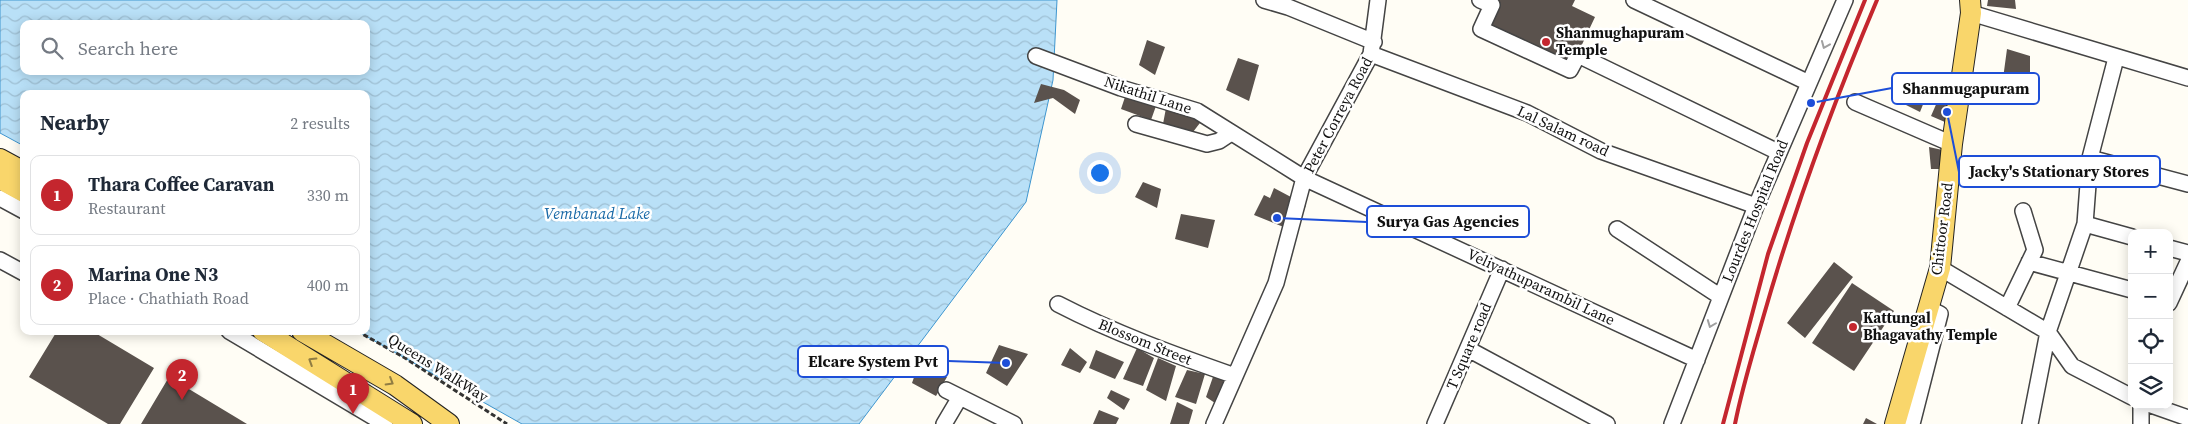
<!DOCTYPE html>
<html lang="en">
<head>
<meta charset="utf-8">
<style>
  body { margin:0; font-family:"Source Serif 4",serif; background:#f2f2f3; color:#1f2937 }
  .controls { position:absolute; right:15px; bottom:15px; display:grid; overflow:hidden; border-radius:10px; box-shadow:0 2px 12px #0003 }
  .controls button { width:45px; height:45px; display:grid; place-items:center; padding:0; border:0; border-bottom:1px solid #e0e1e3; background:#fff; color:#1f2937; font:25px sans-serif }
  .you { position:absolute; left:1099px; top:172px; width:18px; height:18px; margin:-12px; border:4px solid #fff; border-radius:50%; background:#1a73e8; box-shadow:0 0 0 8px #1a73e833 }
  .badge { display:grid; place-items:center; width:32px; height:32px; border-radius:50%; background:#c4262e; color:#fff; font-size:16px; font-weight:700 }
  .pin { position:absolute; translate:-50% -41px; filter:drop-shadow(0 1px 2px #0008) }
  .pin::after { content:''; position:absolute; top:26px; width:18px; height:15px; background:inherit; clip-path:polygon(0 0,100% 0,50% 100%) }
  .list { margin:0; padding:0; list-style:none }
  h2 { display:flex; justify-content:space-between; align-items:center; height:65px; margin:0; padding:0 20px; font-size:21px }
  h2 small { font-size:16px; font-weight:400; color:#747a83 }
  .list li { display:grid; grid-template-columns:32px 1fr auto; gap:15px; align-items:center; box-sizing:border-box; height:80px; margin:0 10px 10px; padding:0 10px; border:1px solid #e0e1e3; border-radius:10px }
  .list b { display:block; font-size:19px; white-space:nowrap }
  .list p { margin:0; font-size:16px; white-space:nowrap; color:#747a83 }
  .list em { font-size:16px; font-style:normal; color:#747a83 }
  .icon { flex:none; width:28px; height:28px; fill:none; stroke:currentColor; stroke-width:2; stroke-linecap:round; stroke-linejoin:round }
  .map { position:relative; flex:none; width:2188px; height:424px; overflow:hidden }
  .search { position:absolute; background:#fff; box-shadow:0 2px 12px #0003; left:20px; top:20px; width:350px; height:55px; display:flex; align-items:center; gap:12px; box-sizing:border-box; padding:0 18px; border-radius:10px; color:#747a83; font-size:19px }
  .panel { position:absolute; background:#fff; box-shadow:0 2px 12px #0003; left:20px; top:90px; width:350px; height:245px; border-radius:10px }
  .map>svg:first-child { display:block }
  .water { fill:url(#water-waves); stroke:#3f96cf; fill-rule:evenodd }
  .building { fill:#5a524d }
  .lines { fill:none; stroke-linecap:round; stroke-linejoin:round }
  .minor-casing { stroke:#444; stroke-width:18 }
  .major-casing { stroke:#222; stroke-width:22 }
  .path { stroke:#333; stroke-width:3; stroke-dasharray:5 2.5; stroke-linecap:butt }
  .minor { stroke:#fff; stroke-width:15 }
  .major { stroke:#f9d66b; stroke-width:20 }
  .rail { stroke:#c4262e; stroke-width:4 }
  .oneway { stroke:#a0a0a0 }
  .oneway2 { stroke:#917d42 }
  .poi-dot { fill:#c4262e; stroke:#fff; stroke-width:2 }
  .labels { text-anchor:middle; stroke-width:5; stroke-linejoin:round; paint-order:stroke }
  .poi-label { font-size:15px; font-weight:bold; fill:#111; stroke:#fff; text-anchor:start }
  .street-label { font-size:15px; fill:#111; stroke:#fff }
  .water-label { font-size:16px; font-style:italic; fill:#1768a6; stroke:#fff }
  .leader { fill:none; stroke:#1d4ed8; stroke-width:2 }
  .callout-dot { fill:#1d4ed8; stroke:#fff; stroke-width:2 }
  .callout { fill:#fff; stroke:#1d4ed8; stroke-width:2 }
  .callout-label { font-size:16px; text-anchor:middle; font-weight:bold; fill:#111 }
</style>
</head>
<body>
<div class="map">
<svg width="2188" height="424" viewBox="0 0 2188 424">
  <defs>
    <pattern id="water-waves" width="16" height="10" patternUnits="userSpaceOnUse" patternTransform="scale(1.25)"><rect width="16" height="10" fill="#b9e0f7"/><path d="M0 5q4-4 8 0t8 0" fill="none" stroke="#9ebfd3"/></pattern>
  </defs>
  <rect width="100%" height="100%" fill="#fffdf5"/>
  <path class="water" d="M0 0H1057L1053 80 1026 202 859 424H522L357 331H366V94H24V146L0 133ZM24 24H366V71H24Z"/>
  <path class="building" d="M1495 0H1575L1572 6 1595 17 1570 70 1481 29Z
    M1988 0H2015L2016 9 1987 6Z
    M1147 40 1165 47 1155 75 1139 65Z
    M2007 49 2030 56V95L2002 86Z
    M1238 58 1259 65 1249 101 1226 90Z
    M1041 84 1064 90 1080 100 1075 114 1053 98 1034 103Z
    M1126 94 1156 106 1151 120 1121 109Z
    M1909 95 1924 102 1920 112 1904 104Z
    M1938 100 1963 108 1961 129 1931 116Z
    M1166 108 1203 119 1193 132 1163 124Z
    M1929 147 1947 151 1945 169H1931Z
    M1143 182 1161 189 1157 208 1135 197Z
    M1274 188 1306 205 1296 232 1254 215 1264 195 1270 198Z
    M1181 214 1215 220 1208 248 1175 239Z
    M1834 262 1853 277 1805 338 1787 323Z
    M1852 283 1894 311 1854 371 1812 343Z
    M57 331H92L154 368 120 424H108L29 377Z
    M999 345 1028 354 1007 386 986 373Z
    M1070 348 1087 362 1080 373 1061 365Z
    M1137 348 1154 358 1143 386 1123 379Z
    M1096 350 1124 362 1115 379 1089 368Z
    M1158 358 1176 366 1166 401 1146 390Z
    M919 363 947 377 936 396 912 383Z
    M1187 370 1205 374 1196 404 1175 397Z
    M1214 374 1232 379 1221 407 1206 397Z
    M169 377 247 424H141Z
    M1111 390 1130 399 1124 410 1107 398Z
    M1177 402 1193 410 1189 424H1170Z
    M1099 410 1119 418 1116 424H1093Z
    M1866 418 1877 424H1863Z"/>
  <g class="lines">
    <g class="minor-casing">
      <path id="minor" d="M1264 0 1288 7 1374 42
        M1480 0 1492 5 1481 29 1570 70 1578 55 1778 152
        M1634 0 1809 83
        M1971 13 2188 78
        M1371 54 1527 113 1601 151 1756 206
        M1036 56 1121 88 1197 111 1304 178 1697 360
        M1855 102 1952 144
        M1136 124 1207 144 1219 141 1231 133
        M2090 158 2188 184
        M0 198 24 211
        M2085 224 2132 237
        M1617 229 1721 297
        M2169 248 2188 253
        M0 260 24 273
        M2029 262 2132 290
        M1940 268 2048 332 2072 366 2132 397
        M2169 303 2188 262
        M1058 304C1114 333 1175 355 1235 376
        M2007 308 2035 250 2023 211
        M229 331 385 424
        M1468 349 1607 424
        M946 390 1014 424
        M2151 405 2188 418
        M944 424 960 397
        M1214 424 1276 283 1304 178 1371 54 1378 0
        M1435 424 1502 269
        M1672 424 1756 206 1845 0
        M1912 424 1940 314 1928 308
        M2030 424 2048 332 2085 224 2090 158 2116 58
        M2141 424V405"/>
    </g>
    <g class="major-casing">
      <path id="major" d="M0 159 24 172
        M0 179 24 192
        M263 331 412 424
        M302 331 395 385 449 424
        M1895 424 1940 268 1952 144 1971 13 1970 0"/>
    </g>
    <path class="path" d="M357 331 405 358 507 424"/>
    <use href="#minor" class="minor"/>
    <use href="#major" class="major"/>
    <path class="rail" d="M1723 424 1768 254 1807 143 1865 0
      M1735 424C1742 388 1753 353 1763 318 1794 209 1833 104 1877 0"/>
  </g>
  <defs><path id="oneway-chevron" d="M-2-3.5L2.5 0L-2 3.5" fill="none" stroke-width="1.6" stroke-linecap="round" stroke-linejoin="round" transform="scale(1.25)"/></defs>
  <g class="oneway">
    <use href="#oneway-chevron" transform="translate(1825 45) rotate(113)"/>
    <use href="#oneway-chevron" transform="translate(1711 324) rotate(111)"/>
  </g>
  <g class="oneway2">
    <use href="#oneway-chevron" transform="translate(312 361) rotate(-148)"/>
    <use href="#oneway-chevron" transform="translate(390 382) rotate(31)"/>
  </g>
  <g class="poi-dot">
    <circle cx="1546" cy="42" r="5"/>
    <circle cx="1853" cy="327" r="5"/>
  </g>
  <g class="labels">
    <g class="poi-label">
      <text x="1556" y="38">Shanmughapuram<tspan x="1556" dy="17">Temple</tspan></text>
      <text x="1863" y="323">Kattungal<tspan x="1863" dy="17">Bhagavathy Temple</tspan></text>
    </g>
    <g class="street-label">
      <text transform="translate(1148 95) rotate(18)" y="5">Nikathil Lane</text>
      <text transform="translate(1338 115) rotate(-62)" y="5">Peter Correya Road</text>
      <text transform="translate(1563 131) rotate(25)" y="5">Lal Salam road</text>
      <text transform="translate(1755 211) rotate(-68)" y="5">Lourdes Hospital Road</text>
      <text transform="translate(1942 229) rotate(-83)" y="5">Chittoor Road</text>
      <text transform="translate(1541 287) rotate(25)" y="5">Veliyathuparambil Lane</text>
      <text transform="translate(1145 342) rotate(22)" y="5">Blossom Street</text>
      <text transform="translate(1469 346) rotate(-67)" y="5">T Square road</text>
      <text transform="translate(438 368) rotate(32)" y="5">Queens WalkWay</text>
    </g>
    <g class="water-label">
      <text x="597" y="219">Vembanad Lake</text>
    </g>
  </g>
  <path class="leader" d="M1811 103L1892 88M1947 112L1959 172M1277 218L1367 222M1006 363L948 361"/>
  <g class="callout-dot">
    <circle cx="1811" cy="103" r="5"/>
    <circle cx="1947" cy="112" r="5"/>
    <circle cx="1277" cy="218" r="5"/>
    <circle cx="1006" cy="363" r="5"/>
  </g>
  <g class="callout">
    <rect x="1892" y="73" width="147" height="31" rx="5"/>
    <rect x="1959" y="156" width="201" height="31" rx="5"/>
    <rect x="1367" y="206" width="162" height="31" rx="5"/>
    <rect x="798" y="346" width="150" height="31" rx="5"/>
  </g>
  <g class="callout-label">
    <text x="1966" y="94">Shanmugapuram</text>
    <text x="2059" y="177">Jacky's Stationary Stores</text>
    <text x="1448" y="227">Surya Gas Agencies</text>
    <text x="873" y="367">Elcare System Pvt</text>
  </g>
</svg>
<div class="controls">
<button>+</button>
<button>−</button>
<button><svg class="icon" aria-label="locate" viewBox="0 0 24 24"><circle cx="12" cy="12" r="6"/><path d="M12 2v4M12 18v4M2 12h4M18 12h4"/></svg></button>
<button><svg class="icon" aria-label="layers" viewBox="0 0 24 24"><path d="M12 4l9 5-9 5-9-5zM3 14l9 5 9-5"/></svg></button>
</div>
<div class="you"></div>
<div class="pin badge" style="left:353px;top:414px">1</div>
<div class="pin badge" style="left:182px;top:400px">2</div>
<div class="search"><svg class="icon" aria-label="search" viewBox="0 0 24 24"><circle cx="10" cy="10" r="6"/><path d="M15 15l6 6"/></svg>Search here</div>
<section class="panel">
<h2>Nearby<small>2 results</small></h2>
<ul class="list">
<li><span class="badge">1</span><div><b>Thara Coffee Caravan</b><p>Restaurant</p></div><em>330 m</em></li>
<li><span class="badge">2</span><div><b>Marina One N3</b><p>Place · Chathiath Road</p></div><em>400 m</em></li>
</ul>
</section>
</div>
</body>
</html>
